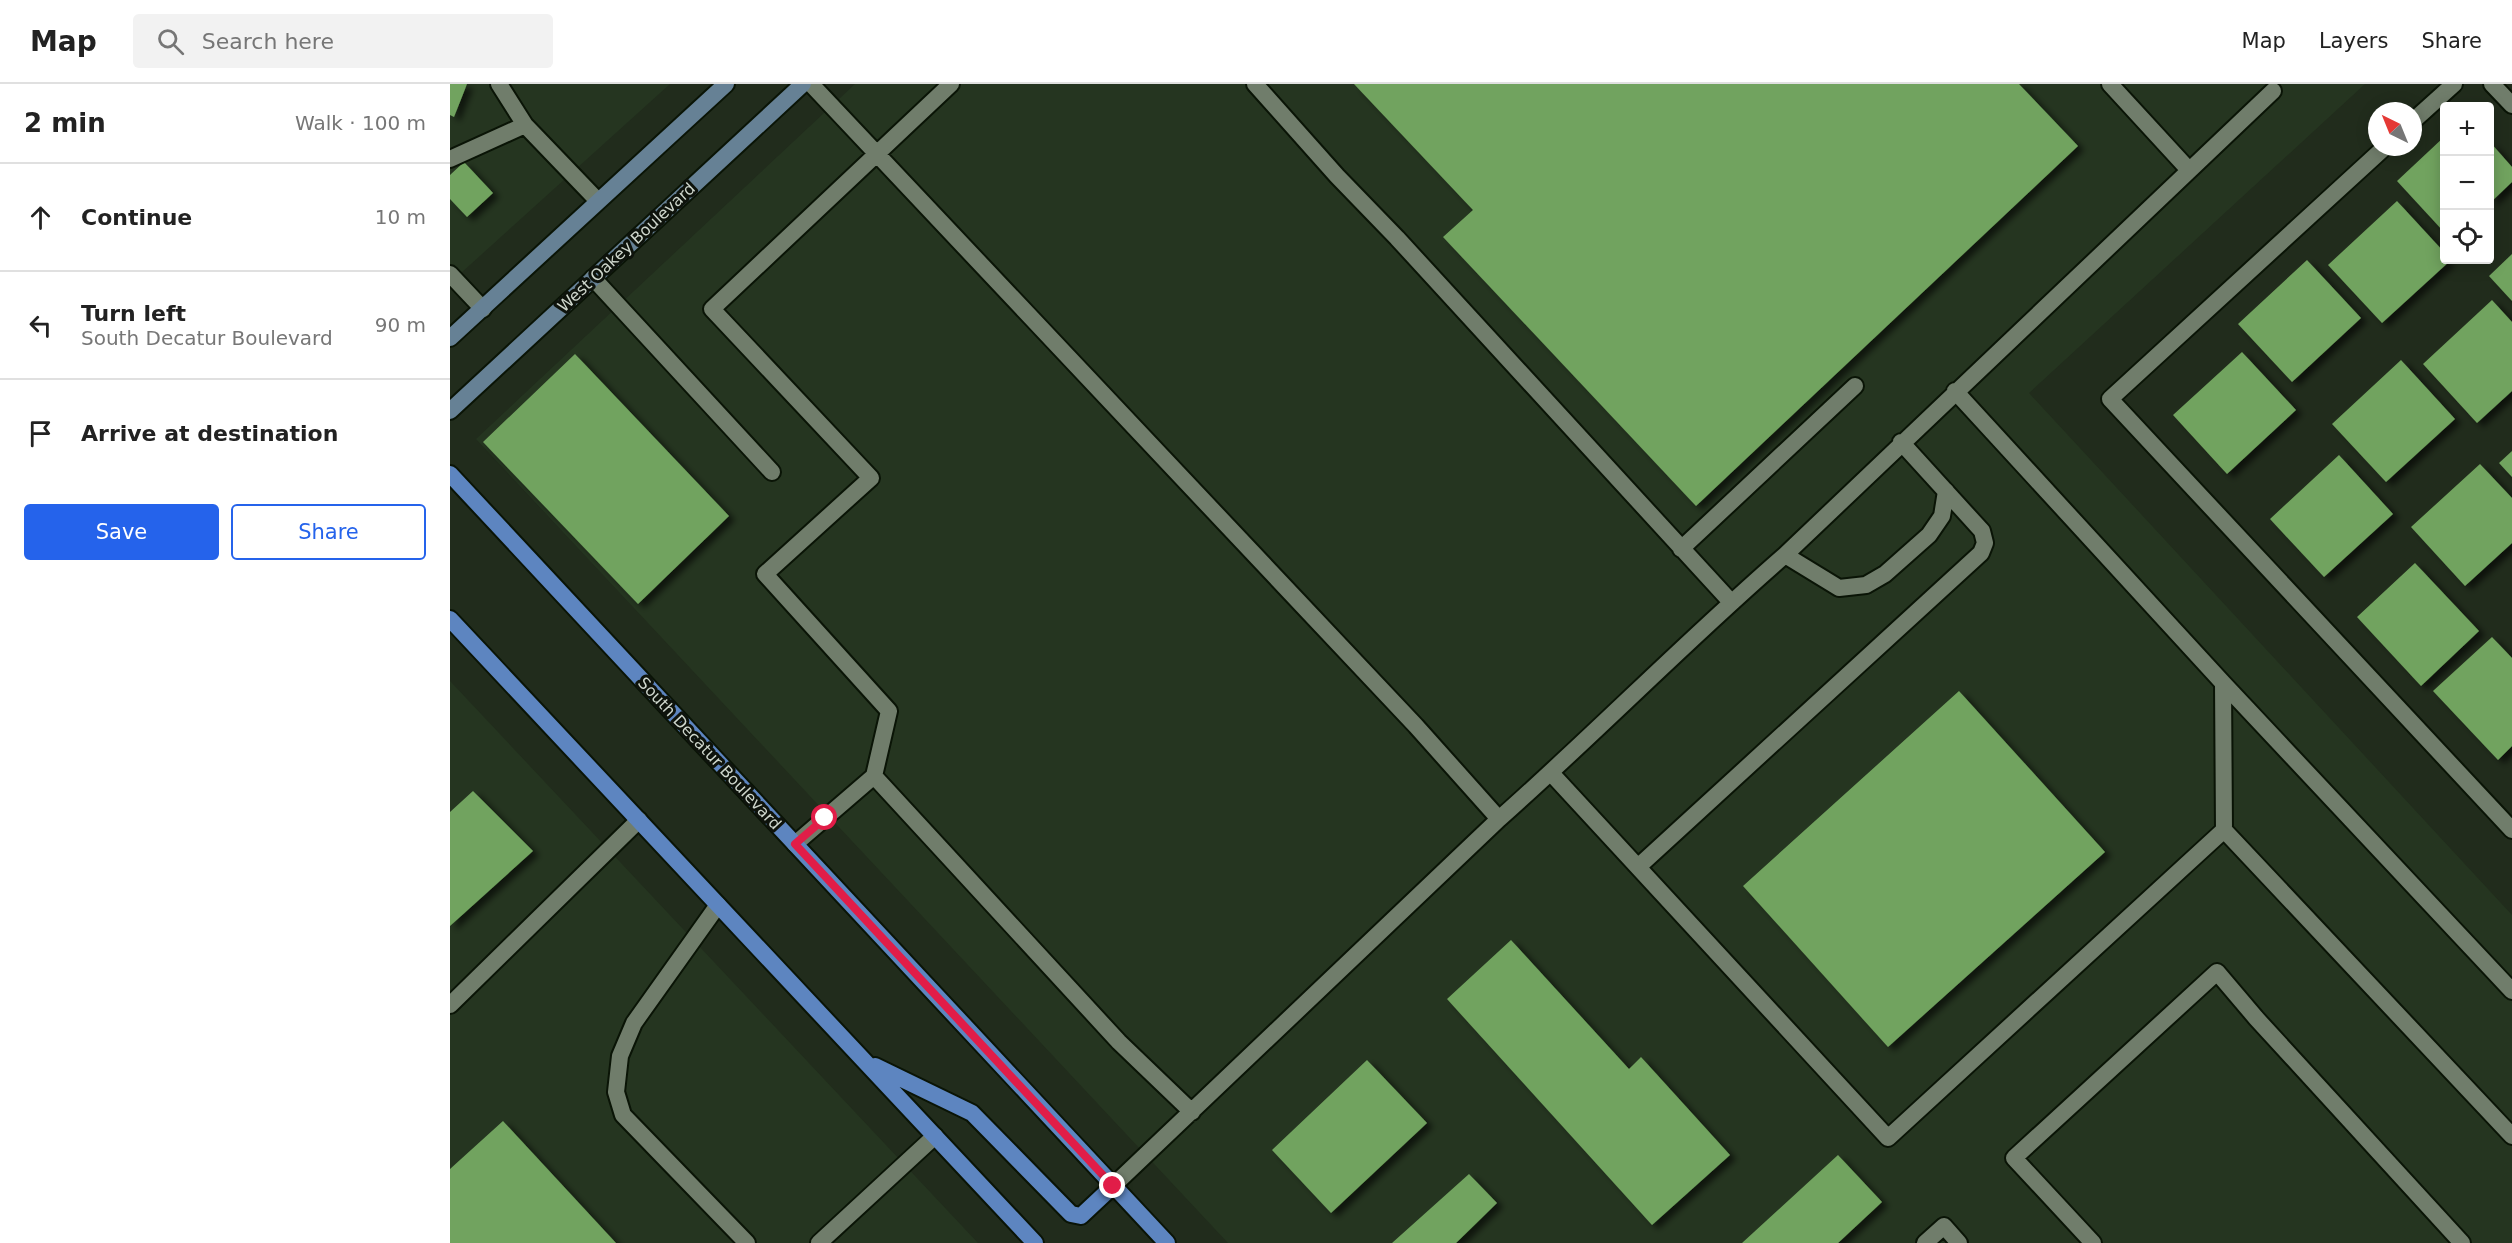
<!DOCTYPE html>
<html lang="en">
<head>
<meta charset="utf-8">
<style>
  body { margin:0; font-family:"DejaVu Sans",sans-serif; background:#f2f2f2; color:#222 }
  .controls { position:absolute; right:18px; top:18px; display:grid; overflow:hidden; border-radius:6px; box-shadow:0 3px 15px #0003 }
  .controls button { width:54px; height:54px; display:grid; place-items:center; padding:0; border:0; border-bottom:2px solid #e0e0e0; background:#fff; color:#222; font:30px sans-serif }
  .compass { position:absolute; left:1918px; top:18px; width:54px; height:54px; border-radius:50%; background:#fff; box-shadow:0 3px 15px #0003; rotate:317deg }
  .stop { position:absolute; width:18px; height:18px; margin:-14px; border:4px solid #e11d48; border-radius:50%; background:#fff }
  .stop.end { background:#e11d48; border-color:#fff; box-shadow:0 2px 6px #0008 }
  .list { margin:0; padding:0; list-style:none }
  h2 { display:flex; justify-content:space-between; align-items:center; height:78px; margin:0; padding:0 24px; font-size:26px }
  h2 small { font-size:20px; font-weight:400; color:#767676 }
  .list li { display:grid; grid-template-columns:39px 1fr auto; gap:18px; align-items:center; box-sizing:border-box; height:108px; padding:0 24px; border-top:2px solid #e0e0e0 }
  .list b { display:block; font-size:22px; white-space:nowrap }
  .list p { margin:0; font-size:20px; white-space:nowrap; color:#767676 }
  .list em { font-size:20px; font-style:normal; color:#767676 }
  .actions { display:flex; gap:12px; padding:18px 24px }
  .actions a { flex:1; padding:14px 0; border:2px solid #2563eb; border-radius:6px; text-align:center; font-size:21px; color:#2563eb }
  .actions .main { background:#2563eb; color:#fff }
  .icon { flex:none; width:33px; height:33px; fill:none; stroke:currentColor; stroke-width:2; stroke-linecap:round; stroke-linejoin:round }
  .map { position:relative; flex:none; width:2062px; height:1159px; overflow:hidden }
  header { display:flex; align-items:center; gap:36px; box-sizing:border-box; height:84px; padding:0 30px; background:#fff; border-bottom:2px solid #e0e0e0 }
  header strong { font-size:28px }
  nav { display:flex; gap:33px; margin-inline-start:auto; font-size:21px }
  .search { width:420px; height:54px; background:#f2f2f2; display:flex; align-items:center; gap:15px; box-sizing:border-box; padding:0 21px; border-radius:6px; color:#767676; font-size:22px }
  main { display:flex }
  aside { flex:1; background:#fff }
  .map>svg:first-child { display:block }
  .built { fill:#253520 }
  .building { fill:#71a35f; filter:url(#shadow) }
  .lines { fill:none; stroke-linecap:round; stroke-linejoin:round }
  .service-casing { stroke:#0a1406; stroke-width:20 }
  .secondary-casing { stroke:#0a1406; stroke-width:20 }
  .primary-casing { stroke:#0a1406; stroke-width:20 }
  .service { stroke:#707d6b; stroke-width:16 }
  .secondary { stroke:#668195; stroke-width:16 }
  .primary { stroke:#5d85c0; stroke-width:16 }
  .route { stroke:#e11d48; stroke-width:8 }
  .labels { text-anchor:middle; stroke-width:6; stroke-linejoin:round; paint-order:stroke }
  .street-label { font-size:16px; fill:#ced6cc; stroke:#0e130c }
</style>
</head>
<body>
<header>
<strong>Map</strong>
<div class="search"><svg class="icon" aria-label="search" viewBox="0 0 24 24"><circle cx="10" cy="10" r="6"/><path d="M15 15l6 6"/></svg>Search here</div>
<nav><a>Map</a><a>Layers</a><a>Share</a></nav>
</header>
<main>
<aside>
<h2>2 min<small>Walk · 100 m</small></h2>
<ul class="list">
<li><svg class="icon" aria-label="ahead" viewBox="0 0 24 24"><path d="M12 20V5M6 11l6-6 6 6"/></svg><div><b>Continue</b></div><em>10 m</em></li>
<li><svg class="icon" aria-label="left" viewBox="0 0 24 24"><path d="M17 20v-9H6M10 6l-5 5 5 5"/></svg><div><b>Turn left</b><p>South Decatur Boulevard</p></div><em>90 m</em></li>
<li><svg class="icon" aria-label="arrive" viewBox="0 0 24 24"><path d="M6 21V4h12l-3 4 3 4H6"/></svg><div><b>Arrive at destination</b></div></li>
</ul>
<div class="actions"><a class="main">Save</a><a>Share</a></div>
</aside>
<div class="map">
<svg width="2062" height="1159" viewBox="0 0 2062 1159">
  <defs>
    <filter id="shadow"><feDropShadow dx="6" dy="4" stdDeviation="3" flood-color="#0009"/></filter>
  </defs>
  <rect width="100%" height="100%" fill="#212c1c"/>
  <path class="built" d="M0 0H220L0 199Z
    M405 0H1915L1579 309 2062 831V1159H778L26 355Z
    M0 597 528 1159H0Z"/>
  <path class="building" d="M0 0H17L4 33 0 31Z
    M904 0H1569L1628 62 1246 422 993 153 1023 126Z
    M1994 53V148L1947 97Z
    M2040 58 2062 83V98L2040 119Z
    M14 78 43 109 17 133 0 115V91Z
    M1947 117 1994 168V176H2001L1932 239 1878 181Z
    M2062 170V217L2039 192Z
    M1857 176 1911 234 1842 298 1788 240Z
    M2042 216 2062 238V307L2027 339 1973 280Z
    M1792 268 1846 326 1777 390 1723 331Z
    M125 270 279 432 188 520 33 358Z
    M1951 276 2005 335 1936 398 1882 340Z
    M2062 367V393L2049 379Z
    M1889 371 1943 430 1874 493 1820 435Z
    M2030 380 2062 414V459L2015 502 1961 443Z
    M1965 479 2029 547 1971 602 1907 533Z
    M2042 553 2062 574V662L2048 676 1983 607Z
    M1509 607 1655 768 1438 963 1293 802Z
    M23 707 83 767 0 842V728Z
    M1061 856 1179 985 1191 973 1280 1071 1202 1141 997 915Z
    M917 976 977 1039 881 1129 822 1066Z
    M53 1037 166 1159H0V1085Z
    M1388 1071 1432 1118 1388 1159H1292Z
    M1019 1090 1047 1119 1006 1159H942Z"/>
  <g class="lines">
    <g class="service-casing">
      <path id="service" d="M49 0 75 41 148 117
        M361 0 966 642 1049 735
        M805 0 887 92 947 154 1281 518
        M1660 0 1739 86
        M2042 0 2062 21
        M1963 37 2004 0
        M1935 63 1660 315 2062 746
        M0 75 75 41
        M0 190 33 225
        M143 194 322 388
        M1505 307 1773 599 2062 907
        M1231 465 1405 302
        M1335 471 1389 504 1416 501 1435 490 1479 451 1492 432 1496 407
        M1773 599 1774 746 2062 1052
        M1101 689 1438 1054 1774 746
        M424 692 669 958 742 1028
        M345 760 424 692 439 627 315 490 421 394 262 225 501 0
        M1189 782 1531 469 1535 459 1532 447 1451 358
        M268 821 184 939 170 972 166 1008 173 1031 297 1159
        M0 921 189 736
        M663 1102 1049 735C1146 649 1237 556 1335 471L1823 7
        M369 1159 485 1052
        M1475 1159 1494 1142 1509 1159
        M1643 1159 1564 1074 1767 888 1806 934 2012 1159"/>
    </g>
    <g class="secondary-casing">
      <path id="secondary" d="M0 254 276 0
        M0 327 353 0"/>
    </g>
    <g class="primary-casing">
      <path id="primary" d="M0 390 717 1159
        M0 535 585 1159
        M425 982 522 1029 621 1130 631 1132 663 1102"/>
    </g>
    <use href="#service" class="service"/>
    <use href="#secondary" class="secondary"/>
    <use href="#primary" class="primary"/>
  </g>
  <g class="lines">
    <path class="route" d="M375 734 345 760 663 1102"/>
  </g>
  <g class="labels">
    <g class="street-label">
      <text transform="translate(176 163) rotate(-43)" y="6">West Oakey Boulevard</text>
      <text transform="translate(260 669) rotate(47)" y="6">South Decatur Boulevard</text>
    </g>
  </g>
</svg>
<div class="controls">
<button>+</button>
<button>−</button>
<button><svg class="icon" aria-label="locate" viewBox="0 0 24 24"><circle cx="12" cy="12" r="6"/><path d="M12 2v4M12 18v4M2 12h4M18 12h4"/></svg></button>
</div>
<svg class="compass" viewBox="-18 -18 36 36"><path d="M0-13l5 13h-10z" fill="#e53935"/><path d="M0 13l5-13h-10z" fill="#767676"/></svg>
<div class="stop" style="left:375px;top:734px"></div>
<div class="stop end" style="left:663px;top:1102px"></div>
</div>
</main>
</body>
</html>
